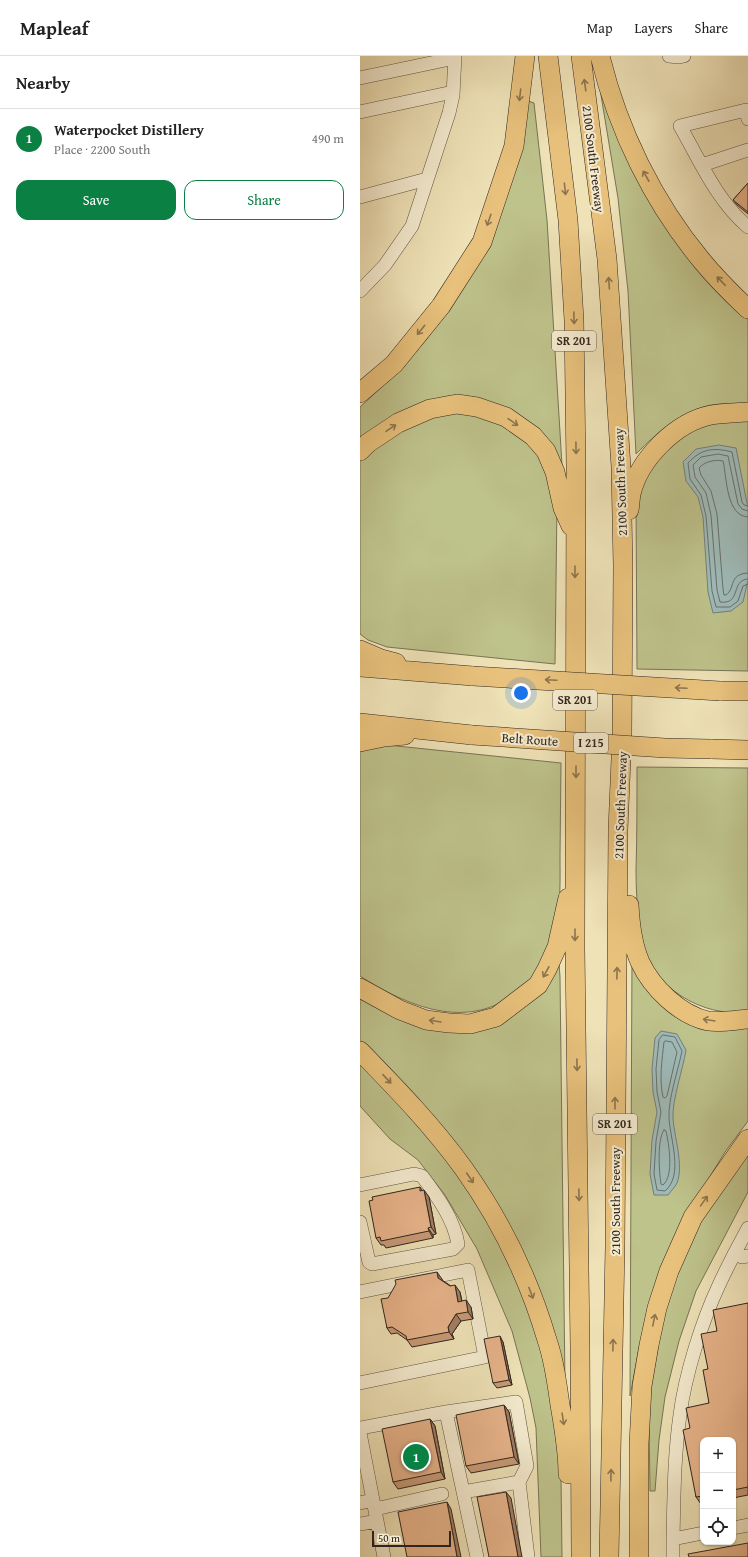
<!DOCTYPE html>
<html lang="en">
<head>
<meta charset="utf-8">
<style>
  body { margin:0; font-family:"Gentium Book Plus",serif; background:#f6f6f6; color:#222 }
  .controls { position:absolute; right:12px; bottom:12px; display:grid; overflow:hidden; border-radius:8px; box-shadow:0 1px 3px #0004 }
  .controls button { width:36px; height:36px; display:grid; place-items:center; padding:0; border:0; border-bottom:1px solid #e0e0e0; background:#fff; color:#222; font:20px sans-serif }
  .scale { position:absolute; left:12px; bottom:10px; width:79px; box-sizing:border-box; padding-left:4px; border:2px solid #31261f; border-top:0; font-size:11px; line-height:14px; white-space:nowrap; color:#31261f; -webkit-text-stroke:3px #f5ecd0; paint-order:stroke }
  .you { position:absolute; left:161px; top:637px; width:14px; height:14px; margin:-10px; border:3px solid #fff; border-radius:50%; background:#1a73e8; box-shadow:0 0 0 6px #1a73e833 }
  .badge { display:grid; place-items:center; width:26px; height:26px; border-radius:50%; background:#0b8043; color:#fff; font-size:13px; font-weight:700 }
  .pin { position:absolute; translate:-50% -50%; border:2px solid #fff; box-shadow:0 1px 4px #0006 }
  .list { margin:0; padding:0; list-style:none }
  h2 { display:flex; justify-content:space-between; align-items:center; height:52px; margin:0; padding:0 16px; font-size:17px }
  h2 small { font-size:13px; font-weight:400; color:#767676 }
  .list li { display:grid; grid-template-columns:26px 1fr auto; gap:12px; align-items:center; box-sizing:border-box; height:60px; padding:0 16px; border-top:1px solid #e0e0e0 }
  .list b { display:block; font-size:15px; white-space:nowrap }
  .list p { margin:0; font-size:13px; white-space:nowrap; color:#767676 }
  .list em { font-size:13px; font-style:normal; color:#767676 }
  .actions { display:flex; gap:8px; padding:12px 16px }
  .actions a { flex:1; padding:9px 0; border:1px solid #0b8043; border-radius:12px; text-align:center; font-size:14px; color:#0b8043 }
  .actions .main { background:#0b8043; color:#fff }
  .icon { flex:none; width:22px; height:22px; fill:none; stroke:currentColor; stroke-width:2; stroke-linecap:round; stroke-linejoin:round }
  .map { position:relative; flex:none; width:388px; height:1501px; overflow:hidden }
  header { display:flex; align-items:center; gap:24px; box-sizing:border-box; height:56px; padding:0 20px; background:#fff; border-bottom:1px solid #e0e0e0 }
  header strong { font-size:19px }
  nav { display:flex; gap:22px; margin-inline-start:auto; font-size:14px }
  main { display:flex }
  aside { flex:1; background:#fff }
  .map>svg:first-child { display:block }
  .green { fill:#bec28b; stroke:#787455 }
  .water { fill:#9fbbb9; stroke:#737f7b }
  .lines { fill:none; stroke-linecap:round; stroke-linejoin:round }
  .shore { stroke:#68706c; stroke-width:1 }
  .minor-casing { stroke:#605545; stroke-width:14 }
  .highway-casing { stroke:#31261f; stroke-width:20 }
  .minor { stroke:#f5ecd0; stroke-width:13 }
  .highway { stroke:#e8c17c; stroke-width:19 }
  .highway-bridge-casing { stroke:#31261f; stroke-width:20; stroke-linecap:butt }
  .highway-bridge { stroke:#e8c17c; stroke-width:19 }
  .wall { fill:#c79a77; stroke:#31261f }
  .shaded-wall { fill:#a27d61; stroke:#31261f }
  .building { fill:#e7b38a; stroke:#31261f }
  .oneway { stroke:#8c744e }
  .labels { text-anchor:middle; stroke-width:4; stroke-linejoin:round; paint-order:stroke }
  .shield { fill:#f5ecd0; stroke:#6c6154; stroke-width:1 }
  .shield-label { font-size:12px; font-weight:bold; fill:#31261f }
  .street-label { font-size:13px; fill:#31261f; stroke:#f5ecd0 }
</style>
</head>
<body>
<header>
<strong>Mapleaf</strong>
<nav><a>Map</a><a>Layers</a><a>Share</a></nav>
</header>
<main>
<aside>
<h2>Nearby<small></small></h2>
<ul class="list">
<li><span class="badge">1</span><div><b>Waterpocket Distillery</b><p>Place · 2200 South</p></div><em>490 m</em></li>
</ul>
<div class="actions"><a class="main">Save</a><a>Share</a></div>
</aside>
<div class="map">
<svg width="388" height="1501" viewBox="0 0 388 1501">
  <rect width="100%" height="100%" fill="#efe2b7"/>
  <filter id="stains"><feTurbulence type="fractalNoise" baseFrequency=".005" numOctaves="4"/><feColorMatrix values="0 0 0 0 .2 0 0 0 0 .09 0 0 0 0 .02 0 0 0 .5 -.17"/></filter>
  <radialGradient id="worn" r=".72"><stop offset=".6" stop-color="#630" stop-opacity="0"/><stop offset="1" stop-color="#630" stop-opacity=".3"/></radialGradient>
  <path class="green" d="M238 21 275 110 388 254V348C376 348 362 347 351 349 319 356 298 376 276 398L268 235 258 142Z
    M168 45 174 47 187 164 202 409 117 345 0 385V351L36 318 66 284 98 240Z
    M96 356 112 358 145 369 163 382 180 400 197 448 195 608 27 591 8 584 0 578V399L67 361Z
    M388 359V615L277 613 276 445 287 410 326 372Z
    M27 689 201 707C201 738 200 769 200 800 200 822 201 846 196 867 193 879 188 896 183 907 177 918 166 929 157 936 107 976 47 950 0 920V693Z
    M277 711 388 712V956C342 962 292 931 280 885 279 879 279 872 279 866 277 849 276 832 276 815 277 780 277 746 277 711Z
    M272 899 314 950 388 968V1065L365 1096 344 1130 279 1292 270 1340Z
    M199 907 200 921 205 1329 167 1211 0 986V935L116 970Z
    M0 1004 65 1073 127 1160 168 1247 188 1321 201 1421 202 1501H181L176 1372 170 1342 152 1275 117 1193 85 1139 58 1104 30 1083 0 1050Z
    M388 1088V1136L336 1235 319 1285 305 1341 299 1384 295 1435H290L289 1365 291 1330 305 1252 335 1171Z"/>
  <path class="water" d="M359 389 376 392 388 452V524L383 546 371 555 353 557 348 536 343 461 338 441 326 425 323 406 336 393Z
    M301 975 317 978 326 994C323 1013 312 1044 313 1062 314 1080 324 1109 317 1127 315 1131 311 1135 308 1139H294L290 1118 292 1084 297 1056 293 1036 292 1013 295 982Z"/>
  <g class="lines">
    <path class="shore" d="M388 450 384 449 382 446 372 396C353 391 341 393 328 407L330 423 341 439 346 460 352 535 356 551H370L378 545 383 530 388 528
      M388 455 382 453 378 448 368 400 358 398 341 401 333 409 335 421 346 437 351 459 357 534 360 546C382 549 370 524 388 523
      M388 461C366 460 367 422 363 405 355 403 344 406 339 412L341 419 351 435 357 458 363 533 364 539H366C376 532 368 518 388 517
      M303 979 315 981 322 995C318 1015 308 1043 309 1062 310 1083 324 1119 305 1135L297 1134 294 1118 296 1085 301 1056 297 1036 296 1013 299 984Z
      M306 985 312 986 317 996 307 1040 305 1042 303 1041C299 1023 302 1004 304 986Z
      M304 1074 306 1075C309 1088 314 1120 303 1129L301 1128C299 1116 297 1083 304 1074Z"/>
    <g class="minor-casing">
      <path id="minor" d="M309 0 319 1 324 0
        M0 22 95 2
        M0 56 93 36
        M388 63 386 54 320 70C340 105 357 145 388 171
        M342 109 388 94
        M0 141 67 123
        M0 235 25 209 52 170 89 57 93 39 95 0
        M0 1129 54 1118 62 1120C77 1140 94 1163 98 1188L93 1193 12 1208 9 1206 0 1166
        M374 1198 382 1201 388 1200
        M0 1236 108 1214 125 1301 0 1327
        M86 1356 117 1501
        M0 1372 86 1356 156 1346 167 1410 159 1426 168 1501
        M0 1377 24 1501
        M103 1436 159 1426
        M0 1447 13 1444
        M15 1453 82 1438
        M0 1468 17 1465
        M373 1472 388 1469
        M343 1477 313 1483C314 1441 314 1400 320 1359 325 1319 342 1265 359 1229 368 1209 378 1191 388 1172
        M313 1501V1483"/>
    </g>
    <g class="highway-casing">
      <path id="highway" d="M188 0 208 164 214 264 216 410 215 892 220 1292 221 1501
        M221 0 247 203 261 411 263 509 262 679 258 774 255 1191 249 1501
        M240 0C258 74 293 146 342 205 356 222 372 238 388 253
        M0 337 34 308 81 250 122 186 154 90 165 0
        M0 395 8 387 38 367 70 353 97 348 117 351 146 361 173 380 186 395 195 416 203 452 211 470
        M269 454C270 449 270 443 271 438 279 403 316 366 351 359 363 357 376 357 388 356
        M0 594 21 603 36 607
        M0 611 113 620
        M360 635H388
        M0 667 112 679
        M0 686 24 681 45 679
        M351 693 388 694
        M269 849C270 868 272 888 280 906 292 932 320 959 348 965 360 967 376 964 388 963
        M0 932 40 954 66 964 89 967 110 968 136 961 178 929 187 913 197 891 208 842
        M0 995C36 1032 73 1070 104 1113 141 1165 169 1223 187 1284 194 1304 197 1327 200 1349 204 1372 208 1394 208 1418
        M279 1501V1388L282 1330 289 1289 297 1252 309 1215 333 1161 388 1083"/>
    </g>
    <use href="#minor" class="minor"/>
    <use href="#highway" class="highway"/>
    <g class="highway-bridge-casing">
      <path id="highway-bridge" d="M113 620 360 635
        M112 679 305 692 351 693"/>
    </g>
    <use href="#highway-bridge" class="highway-bridge"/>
  </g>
  <path class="wall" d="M388 127V158L377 149 373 144Z
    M60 1131 62 1134 69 1141 76 1178 73 1179V1182L26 1192 24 1189H21L16 1182Z
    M82 1223V1224L100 1236 102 1245 111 1251 113 1263 101 1265 92 1278 94 1283 52 1291 47 1284 37 1277 31 1278 27 1272 28 1242Z
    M388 1247V1439L373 1442V1384H343V1448H341L336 1441 330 1372 349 1347 348 1313 357 1275Z
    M143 1286 152 1329 137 1332 133 1327Z
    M144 1349 149 1356 159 1408 111 1417 106 1410Z
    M70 1363 75 1370 85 1423 38 1433 33 1426Z"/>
  <path class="shaded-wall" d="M64 1134 69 1141 76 1178 71 1171Z
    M68 1172 73 1179V1182L69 1175Z
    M77 1216 82 1223 83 1229 78 1222Z
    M95 1229 100 1236 103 1252 98 1246Z
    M106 1244 111 1251 113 1263 108 1256Z
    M96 1258 101 1265 92 1278 94 1283 89 1276 88 1271Z
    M140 1280 143 1286 152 1329 149 1324Z
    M144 1349 149 1356 159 1408 154 1401Z
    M70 1363 75 1370 85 1423 81 1416Z
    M146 1436 151 1442 162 1501H158Z
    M87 1446 91 1453 101 1501H97Z"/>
  <path class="building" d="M388 127V156L373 144Z
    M60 1131V1135L64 1134 71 1171 68 1172 69 1175 21 1185 20 1181 16 1182 9 1145 13 1144 12 1141Z
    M77 1216 78 1222 90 1230 95 1229 98 1246 106 1244 108 1256 96 1258 88 1271 89 1276 47 1284 46 1280 32 1271 27 1272 21 1243 28 1242 36 1228 35 1224Z
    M388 1247V1431L373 1434V1384H343V1440L336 1441 323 1374 330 1372 326 1352 349 1347 343 1314 348 1313 341 1278 357 1275 353 1254Z
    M140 1280 149 1324 133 1327 124 1283Z
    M144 1349 154 1401 106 1410 96 1359Z
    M70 1363 81 1416 33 1426 22 1373Z
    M146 1436 158 1501H129L117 1441Z
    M87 1446 97 1501H47L38 1456Z
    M388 1487V1501H329L328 1498Z"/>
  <defs><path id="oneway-shaft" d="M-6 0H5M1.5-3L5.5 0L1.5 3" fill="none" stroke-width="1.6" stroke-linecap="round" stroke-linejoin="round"/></defs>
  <g class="oneway">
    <use href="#oneway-shaft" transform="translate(225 29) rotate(-98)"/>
    <use href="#oneway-shaft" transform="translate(160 39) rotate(97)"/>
    <use href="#oneway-shaft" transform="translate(286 120) rotate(-119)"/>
    <use href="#oneway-shaft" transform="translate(205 133) rotate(84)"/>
    <use href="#oneway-shaft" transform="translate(129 164) rotate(109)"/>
    <use href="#oneway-shaft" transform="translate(361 225) rotate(-134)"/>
    <use href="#oneway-shaft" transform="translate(249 227) rotate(-94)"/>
    <use href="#oneway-shaft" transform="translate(214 262) rotate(88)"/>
    <use href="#oneway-shaft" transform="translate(61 274) rotate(129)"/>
    <use href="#oneway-shaft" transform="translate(153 366) rotate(35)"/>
    <use href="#oneway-shaft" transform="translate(31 372) rotate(-34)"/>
    <use href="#oneway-shaft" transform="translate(216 392) rotate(89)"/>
    <use href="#oneway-shaft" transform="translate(215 516) rotate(90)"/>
    <use href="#oneway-shaft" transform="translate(191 624) rotate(-177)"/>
    <use href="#oneway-shaft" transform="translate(321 632) rotate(-177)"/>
    <use href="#oneway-shaft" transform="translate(216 716) rotate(90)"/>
    <use href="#oneway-shaft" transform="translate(215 879) rotate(90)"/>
    <use href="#oneway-shaft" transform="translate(186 916) rotate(119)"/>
    <use href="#oneway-shaft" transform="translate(257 917) rotate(-89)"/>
    <use href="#oneway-shaft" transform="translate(349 964) rotate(-171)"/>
    <use href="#oneway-shaft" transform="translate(75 965) rotate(-171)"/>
    <use href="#oneway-shaft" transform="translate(217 1009) rotate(89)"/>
    <use href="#oneway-shaft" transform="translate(27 1023) rotate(47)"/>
    <use href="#oneway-shaft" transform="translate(255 1047) rotate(-90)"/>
    <use href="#oneway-shaft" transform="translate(110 1122) rotate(56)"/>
    <use href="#oneway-shaft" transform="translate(219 1139) rotate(89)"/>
    <use href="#oneway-shaft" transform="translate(344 1145) rotate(-55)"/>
    <use href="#oneway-shaft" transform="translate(171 1237) rotate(69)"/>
    <use href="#oneway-shaft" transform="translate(294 1264) rotate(-78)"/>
    <use href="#oneway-shaft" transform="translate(253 1289) rotate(-89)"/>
    <use href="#oneway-shaft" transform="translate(203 1363) rotate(81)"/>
    <use href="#oneway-shaft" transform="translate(251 1419) rotate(-89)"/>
  </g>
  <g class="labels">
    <g class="shield">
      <rect x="192" y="275" width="44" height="20" rx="3"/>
      <rect x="193" y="634" width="44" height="20" rx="3"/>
      <rect x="214" y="677" width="34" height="20" rx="3"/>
      <rect x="233" y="1058" width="44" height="20" rx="3"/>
    </g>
    <g class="shield-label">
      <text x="214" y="289">SR 201</text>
      <text x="215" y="648">SR 201</text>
      <text x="231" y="691">I 215</text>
      <text x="255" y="1072">SR 201</text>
    </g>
    <g class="street-label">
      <text transform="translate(234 103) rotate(83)" y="5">2100 South Freeway</text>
      <text transform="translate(260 426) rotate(-92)" y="5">2100 South Freeway</text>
      <text transform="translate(170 683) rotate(4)" y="5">Belt Route</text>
      <text transform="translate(260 749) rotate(-88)" y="5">2100 South Freeway</text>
      <text transform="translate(255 1145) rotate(-90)" y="5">2100 South Freeway</text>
    </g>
  </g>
  <rect width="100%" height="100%" filter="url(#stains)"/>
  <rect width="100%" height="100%" fill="url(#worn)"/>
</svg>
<div class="controls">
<button>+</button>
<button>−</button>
<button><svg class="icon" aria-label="locate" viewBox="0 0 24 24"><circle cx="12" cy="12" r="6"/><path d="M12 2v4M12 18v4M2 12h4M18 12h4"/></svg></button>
</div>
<div class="scale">50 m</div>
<div class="you"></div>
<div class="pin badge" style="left:56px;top:1401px">1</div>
</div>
</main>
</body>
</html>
